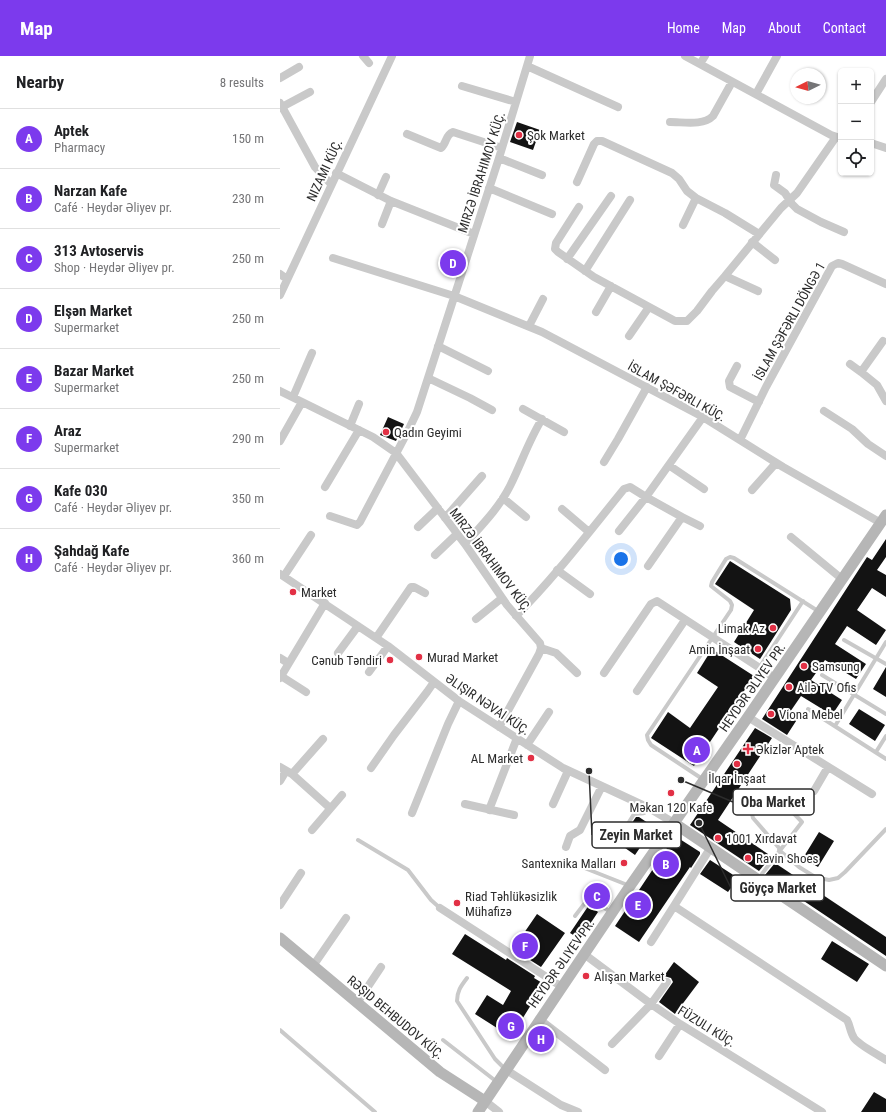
<!DOCTYPE html>
<html lang="en">
<head>
<meta charset="utf-8">
<style>
  body { margin:0; font-family:"Roboto Condensed",sans-serif; background:#f2f2f2; color:#202124 }
  .controls { position:absolute; right:12px; top:12px; display:grid; overflow:hidden; border-radius:6px; box-shadow:0 1px 3px #0004 }
  .controls button { width:36px; height:36px; display:grid; place-items:center; padding:0; border:0; border-bottom:1px solid #e0e0e0; background:#fff; color:#202124; font:20px sans-serif }
  .compass { position:absolute; left:510px; top:12px; width:36px; height:36px; border-radius:50%; background:#fff; box-shadow:0 1px 3px #0004; rotate:265deg }
  .you { position:absolute; left:341px; top:503px; width:14px; height:14px; margin:-10px; border:3px solid #fff; border-radius:50%; background:#1a73e8; box-shadow:0 0 0 6px #1a73e833 }
  .badge { display:grid; place-items:center; width:26px; height:26px; border-radius:50%; background:#7c3aed; color:#fff; font-size:13px; font-weight:700 }
  .pin { position:absolute; translate:-50% -50%; border:2px solid #fff; box-shadow:0 1px 4px #0006 }
  .list { margin:0; padding:0; list-style:none }
  h2 { display:flex; justify-content:space-between; align-items:center; height:52px; margin:0; padding:0 16px; font-size:17px }
  h2 small { font-size:13px; font-weight:400; color:#757577 }
  .list li { display:grid; grid-template-columns:26px 1fr auto; gap:12px; align-items:center; box-sizing:border-box; height:60px; padding:0 16px; border-top:1px solid #e0e0e0 }
  .list b { display:block; font-size:15px; white-space:nowrap }
  .list p { margin:0; font-size:13px; white-space:nowrap; color:#757577 }
  .list em { font-size:13px; font-style:normal; color:#757577 }
  .icon { flex:none; width:22px; height:22px; fill:none; stroke:currentColor; stroke-width:2; stroke-linecap:round; stroke-linejoin:round }
  .map { position:relative; flex:none; width:606px; height:1056px; overflow:hidden }
  header { display:flex; align-items:center; gap:24px; box-sizing:border-box; height:56px; padding:0 20px; background:#7c3aed; color:#fff }
  header strong { font-size:19px }
  nav { display:flex; gap:22px; margin-inline-start:auto; font-size:14px }
  main { display:flex }
  aside { flex:1; background:#fff }
  .map>svg:first-child { display:block }
  .building { fill:#131313 }
  .lines { fill:none; stroke-linecap:round; stroke-linejoin:round }
  .lane { stroke:#c9c9c9; stroke-width:4 }
  .street { stroke:#c9c9c9; stroke-width:8 }
  .secondary { stroke:#b6b6b6; stroke-width:11 }
  .poi-dot { fill:#e23045; stroke:#fff; stroke-width:1.5 }
  .labels { text-anchor:middle; stroke-width:4; stroke-linejoin:round; paint-order:stroke }
  .poi-label { font-size:13px; fill:#2c2c2c; stroke:#fff; text-anchor:start }
  .street-label { font-size:13px; fill:#2c2c2c; stroke:#fff }
  .leader { fill:none; stroke:#2c2c2c; stroke-width:1.5 }
  .callout-dot { fill:#2c2c2c; stroke:#fff; stroke-width:1.5 }
  .callout { fill:#fff; stroke:#2c2c2c; stroke-width:1.5 }
  .callout-label { font-size:14px; text-anchor:middle; font-weight:bold; fill:#2c2c2c }
</style>
</head>
<body>
<header>
<strong>Map</strong>
<nav><a>Home</a><a>Map</a><a>About</a><a>Contact</a></nav>
</header>
<main>
<aside>
<h2>Nearby<small>8 results</small></h2>
<ul class="list">
<li><span class="badge">A</span><div><b>Aptek</b><p>Pharmacy</p></div><em>150 m</em></li>
<li><span class="badge">B</span><div><b>Narzan Kafe</b><p>Café · Heydər Əliyev pr.</p></div><em>230 m</em></li>
<li><span class="badge">C</span><div><b>313 Avtoservis</b><p>Shop · Heydər Əliyev pr.</p></div><em>250 m</em></li>
<li><span class="badge">D</span><div><b>Elşən Market</b><p>Supermarket</p></div><em>250 m</em></li>
<li><span class="badge">E</span><div><b>Bazar Market</b><p>Supermarket</p></div><em>250 m</em></li>
<li><span class="badge">F</span><div><b>Araz</b><p>Supermarket</p></div><em>290 m</em></li>
<li><span class="badge">G</span><div><b>Kafe 030</b><p>Café · Heydər Əliyev pr.</p></div><em>350 m</em></li>
<li><span class="badge">H</span><div><b>Şahdağ Kafe</b><p>Café · Heydər Əliyev pr.</p></div><em>360 m</em></li>
</ul>
</aside>
<div class="map">
<svg width="606" height="1056" viewBox="0 0 606 1056">
  <rect width="100%" height="100%" fill="#fff"/>
  <path class="building" d="M237 66 260 74 253 94 230 86Z
    M108 361 124 368 116 385 100 379Z
    M606 483V501L597 514 606 519V541L592 532 577 554 606 574 596 589 567 570 555 588 586 608 576 623 545 604 531 624 562 644 552 659 521 640 510 656 518 662 507 679 482 663 587 501 592 504Z
    M450 505 510 543 511 554 480 603 454 586 474 554 435 528Z
    M432 593 474 620 414 710 371 682 388 656 410 672 438 631 417 617Z
    M606 611V641L593 633Z
    M579 653 605 669 595 685 569 668Z
    M475 672 492 682 438 764 488 798 486 801 489 803 479 815 410 769Z
    M356 761H359L374 771 355 799 338 787Z
    M539 776 554 785 538 811 523 802Z
    M395 780 420 796V798L411 812 410 811 359 886 335 870Z
    M430 804 458 822 448 836 420 818Z
    M495 807 606 881V900L485 819Z
    M309 849 318 856 300 883 290 877Z
    M257 858 285 877 261 911 233 893Z
    M185 878 226 904 227 902 255 920 254 922 264 928 231 981 195 958 207 939 223 949 231 935 172 898Z
    M552 885 589 908 577 926 541 903Z
    M394 906 419 926 395 958 379 946 393 926 391 922 384 920Z
    M594 1036 606 1043V1056H581Z"/>
  <g class="lines">
    <path class="lane" d="M564 584 606 608
      M479 612 523 545
      M542 619 606 658
      M528 653 606 703
      M555 670 606 586
      M596 696 606 680
      M424 724 371 689 368 684 367 679 451 554 452 549 450 545 431 530 432 526 446 503 450 501 454 502 538 555
      M339 782 354 758C362 756 363 761 369 752
      M78 784 128 814 151 844 160 852
      M499 794 519 811 535 821 549 824 558 822 565 816 606 773
      M302 811 350 830
      M478 823 522 766 496 739C480 739 467 742 473 762L500 793
      M295 860 308 843H311L332 857
      M187 922C181 930 177 935 177 945L215 1003 225 1013
      M0 974 95 1056
      M163 984 217 1026"/>
    <path class="street" d="M83 0 89 7
      M405 0 551 79 560 82
      M420 8 425 0
      M247 10 338 51
      M0 22 19 11
      M182 30 236 46
      M476 38 497 0
      M591 46 606 23
      M0 47 35 111 51 128
      M0 52 30 36
      M390 66C404 66 423 70 433 60L452 26
      M127 78 161 92C167 87 165 79 173 76L222 92
      M591 87 606 92
      M219 102 262 119
      M56 117 111 145 194 178
      M496 119 494 129 505 137 512 148 517 153 541 166 564 176
      M297 126 314 88 317 85H322L392 117 399 123 407 135 416 142 445 157 479 178
      M209 132 272 158
      M98 139 106 121
      M299 151 276 187 275 193 278 196 314 221 395 265H407L417 255 432 235 445 220 501 152 517 137 556 81
      M102 168 111 145
      M403 169 416 142
      M472 186 495 204
      M53 202 174 240 262 276 423 361 503 411 601 467
      M287 203 331 140
      M305 215 350 144
      M0 218 7 223
      M445 220 478 235
      M0 239 112 0
      M316 256 331 230
      M249 270 263 243
      M349 280 369 251
      M603 285 581 316 597 329 606 345
      M158 290 208 315
      M570 308 581 316
      M457 310 449 325 450 331 479 346
      M148 322 190 342 212 354
      M0 335 93 381 116 397 185 488 227 549 260 587 261 592 259 598 219 671
      M13 341 32 297
      M243 353 284 376
      M544 355 572 373 588 388 606 400
      M70 370 79 348
      M460 384 486 331 552 210 558 207 562 208 606 228
      M0 385 22 346
      M324 406 338 383 367 331
      M390 410 424 433
      M45 431 79 374
      M472 434 496 407
      M223 442 246 461
      M282 453 309 476
      M50 460 77 469 80 466 128 375 137 356 219 102 250 0
      M402 461 420 470
      M165 462 202 420
      M138 471 158 452
      M339 475 366 441 402 461 368 510
      M511 481 562 523
      M185 488C201 470 219 452 230 430 241 408 249 384 262 363
      M155 499 177 478
      M277 514 310 538
      M0 518 108 590 179 645 283 712 369 752 394 767
      M4 520 31 479
      M236 560C275 521 309 476 344 433L350 431 366 441 423 361
      M196 563 222 542
      M96 582 131 531H134L145 537
      M261 592 276 597 297 617
      M58 597 78 570
      M0 602 8 607
      M89 616 108 590
      M324 617 371 548 377 545 495 622
      M1 620 26 636
      M0 622 45 547
      M357 635 405 564
      M468 661 592 738
      M247 689 269 656
      M0 711 12 718 50 752
      M91 712 114 679 147 636 154 626
      M12 718 43 683
      M0 725 6 715
      M534 735 548 711
      M185 748 234 759
      M273 748 288 715
      M209 754 237 682
      M132 757 168 668 179 645
      M32 774 62 739
      M286 791 290 780 300 774 322 730
      M431 791 394 850 567 964C570 969 570 976 574 982 579 989 597 998 606 1004
      M0 849 21 817
      M160 852 282 931
      M371 886 394 850
      M304 898 371 948 400 968 542 1056
      M33 910 66 862
      M77 947 101 911
      M259 963 325 1014
      M332 988 371 948 387 926
      M379 1000 400 968
      M225 1013 281 1049 298 1056
      M205 1045 219 1056"/>
    <path class="secondary" d="M394 767 606 910
      M0 882 160 1016 205 1045
      M198 1056 350 830 468 661 606 459"/>
  </g>
  <g class="poi-dot">
    <circle cx="239" cy="79" r="4"/>
    <circle cx="106" cy="376" r="4"/>
    <circle cx="13" cy="536" r="4"/>
    <circle cx="493" cy="572" r="4"/>
    <circle cx="478" cy="593" r="4"/>
    <circle cx="139" cy="601" r="4"/>
    <circle cx="110" cy="604" r="4"/>
    <circle cx="524" cy="610" r="4"/>
    <circle cx="509" cy="631" r="4"/>
    <circle cx="491" cy="658" r="4"/>
    <path d="M466 687h4v4h4v4h-4v4h-4v-4h-4v-4h4z"/>
    <circle cx="251" cy="702" r="4"/>
    <circle cx="457" cy="708" r="4"/>
    <circle cx="391" cy="737" r="4"/>
    <circle cx="438" cy="782" r="4"/>
    <circle cx="468" cy="802" r="4"/>
    <circle cx="344" cy="807" r="4"/>
    <circle cx="177" cy="847" r="4"/>
    <circle cx="306" cy="920" r="4"/>
  </g>
  <g class="labels">
    <g class="poi-label">
      <text x="247" y="84">Şok Market</text>
      <text x="114" y="381">Qadın Geyimi</text>
      <text x="21" y="541">Market</text>
      <text x="485" y="577" text-anchor="end">Limak Az</text>
      <text x="470" y="598" text-anchor="end">Amin İnşaat</text>
      <text x="147" y="606">Murad Market</text>
      <text x="102" y="609" text-anchor="end">Cənub Təndiri</text>
      <text x="532" y="615">Samsung</text>
      <text x="517" y="636">Ailə TV Ofis</text>
      <text x="499" y="663">Viona Mebel</text>
      <text x="476" y="698">Əkizlər Aptek</text>
      <text x="243" y="707" text-anchor="end">AL Market</text>
      <text x="457" y="727" text-anchor="middle">İlqar İnşaat</text>
      <text x="391" y="756" text-anchor="middle">Məkan 120 Kafe</text>
      <text x="446" y="787">1001 Xırdavat</text>
      <text x="476" y="807">Ravin Shoes</text>
      <text x="336" y="812" text-anchor="end">Santexnika Malları</text>
      <text x="185" y="845">Riad Təhlükəsizlik<tspan x="185" dy="15">Mühafizə</tspan></text>
      <text x="314" y="925">Alışan Market</text>
    </g>
    <g class="street-label">
      <text transform="translate(44 114) rotate(-65)" y="5">NIZAMI KÜÇ.</text>
      <text transform="translate(201 116) rotate(-72)" y="5">MIRZƏ İBRAHIMOV KÜÇ.</text>
      <text transform="translate(509 265) rotate(-61)" y="5">İSLAM ŞƏFƏRLI DÖNGƏ 1</text>
      <text transform="translate(397 335) rotate(29)" y="5">İSLAM ŞƏFƏRLI KÜÇ.</text>
      <text transform="translate(211 504) rotate(53)" y="5">MIRZƏ İBRAHIMOV KÜÇ.</text>
      <text transform="translate(472 631) rotate(-55)" y="5">HEYDƏR ƏLIYEV PR.</text>
      <text transform="translate(208 648) rotate(34)" y="5">ƏLIŞIR NƏVAI KÜÇ.</text>
      <text transform="translate(281 907) rotate(-55)" y="5">HEYDƏR ƏLIYEV PR.</text>
      <text transform="translate(116 961) rotate(40)" y="5">RƏŞID BEHBUDOV KÜÇ.</text>
      <text transform="translate(427 970) rotate(32)" y="5">FÜZULI KÜÇ.</text>
    </g>
  </g>
  <path class="leader" d="M401 724L453 746M309 715L312 779M419 767L451 832"/>
  <g class="callout-dot">
    <circle cx="401" cy="724" r="4"/>
    <circle cx="309" cy="715" r="4"/>
    <circle cx="419" cy="767" r="4"/>
  </g>
  <g class="callout">
    <rect x="453" y="733" width="81" height="26" rx="4"/>
    <rect x="312" y="766" width="89" height="26" rx="4"/>
    <rect x="451" y="819" width="93" height="26" rx="4"/>
  </g>
  <g class="callout-label">
    <text x="493" y="751">Oba Market</text>
    <text x="356" y="784">Zeyin Market</text>
    <text x="498" y="837">Göyçə Market</text>
  </g>
</svg>
<div class="controls">
<button>+</button>
<button>−</button>
<button><svg class="icon" aria-label="locate" viewBox="0 0 24 24"><circle cx="12" cy="12" r="6"/><path d="M12 2v4M12 18v4M2 12h4M18 12h4"/></svg></button>
</div>
<svg class="compass" viewBox="-18 -18 36 36"><path d="M0-13l5 13h-10z" fill="#e53935"/><path d="M0 13l5-13h-10z" fill="#757577"/></svg>
<div class="you"></div>
<div class="pin badge" style="left:417px;top:694px">A</div>
<div class="pin badge" style="left:386px;top:808px">B</div>
<div class="pin badge" style="left:317px;top:840px">C</div>
<div class="pin badge" style="left:173px;top:207px">D</div>
<div class="pin badge" style="left:358px;top:849px">E</div>
<div class="pin badge" style="left:245px;top:890px">F</div>
<div class="pin badge" style="left:231px;top:970px">G</div>
<div class="pin badge" style="left:261px;top:983px">H</div>
</div>
</main>
</body>
</html>
